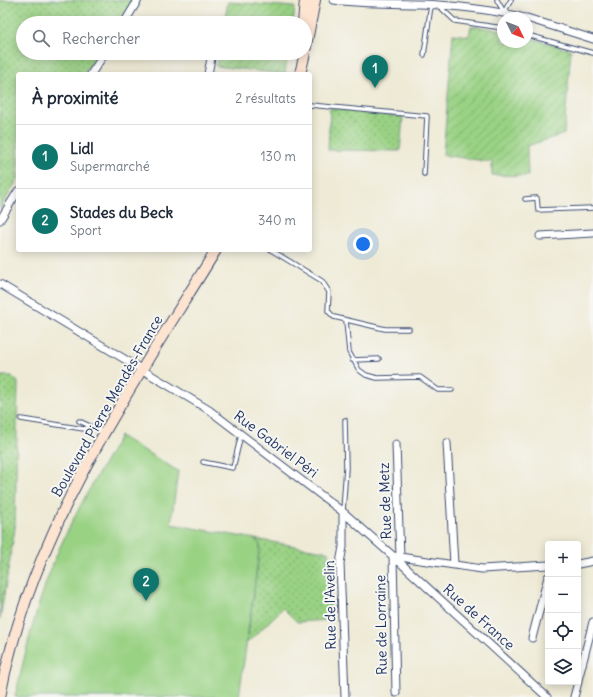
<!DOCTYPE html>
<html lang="fr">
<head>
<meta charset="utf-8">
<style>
  body { margin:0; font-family:Delius,sans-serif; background:#f6f6f7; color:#1f2937 }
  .controls { position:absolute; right:12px; bottom:12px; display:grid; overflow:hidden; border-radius:4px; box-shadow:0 2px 10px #0003 }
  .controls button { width:36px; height:36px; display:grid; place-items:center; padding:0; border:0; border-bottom:1px solid #e0e1e3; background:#fff; color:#1f2937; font:20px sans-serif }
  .compass { position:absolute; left:497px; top:12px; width:36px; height:36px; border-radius:50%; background:#fff; box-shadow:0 2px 10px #0003; rotate:133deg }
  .you { position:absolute; left:363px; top:244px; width:14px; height:14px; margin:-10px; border:3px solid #fff; border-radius:50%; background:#1a73e8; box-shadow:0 0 0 6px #1a73e833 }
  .badge { display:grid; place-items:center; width:26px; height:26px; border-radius:50%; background:#0f766e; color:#fff; font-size:13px; font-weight:700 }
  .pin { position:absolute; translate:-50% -33px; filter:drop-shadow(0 1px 2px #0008) }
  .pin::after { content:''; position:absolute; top:21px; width:14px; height:12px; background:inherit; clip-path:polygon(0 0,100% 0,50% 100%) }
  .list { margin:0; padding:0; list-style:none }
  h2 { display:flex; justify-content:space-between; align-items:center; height:52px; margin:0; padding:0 16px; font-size:17px }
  h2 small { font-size:13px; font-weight:400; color:#747a83 }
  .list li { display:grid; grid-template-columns:26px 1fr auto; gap:12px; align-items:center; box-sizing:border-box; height:64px; padding:0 16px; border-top:1px solid #e0e1e3 }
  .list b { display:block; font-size:15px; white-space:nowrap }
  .list p { margin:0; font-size:13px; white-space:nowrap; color:#747a83 }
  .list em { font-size:13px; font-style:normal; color:#747a83 }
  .icon { flex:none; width:22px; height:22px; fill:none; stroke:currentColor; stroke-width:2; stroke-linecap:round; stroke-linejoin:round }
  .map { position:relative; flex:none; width:593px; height:697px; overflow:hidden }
  .search { position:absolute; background:#fff; box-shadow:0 2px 10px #0003; left:16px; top:16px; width:296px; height:44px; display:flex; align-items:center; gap:10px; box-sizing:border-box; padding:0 14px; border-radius:22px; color:#747a83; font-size:15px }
  .panel { position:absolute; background:#fff; box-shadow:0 2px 10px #0003; left:16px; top:72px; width:296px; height:180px; border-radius:4px }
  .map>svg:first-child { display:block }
  .grass { fill:url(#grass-dots); stroke:#5a8071 }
  .garden { fill:url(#garden-furrows); stroke:#5a8071 }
  .pitch { fill:#9ad284; stroke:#5a8071 }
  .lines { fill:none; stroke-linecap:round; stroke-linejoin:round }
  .lane-casing { stroke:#3b4b70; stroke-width:5.5 }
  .street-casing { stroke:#3b4b70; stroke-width:9 }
  .secondary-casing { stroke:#3b4b70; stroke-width:12 }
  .lane { stroke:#fff; stroke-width:3.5 }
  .street { stroke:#fff; stroke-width:7 }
  .secondary { stroke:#fde4d1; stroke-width:10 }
  .labels { text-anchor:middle; stroke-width:4; stroke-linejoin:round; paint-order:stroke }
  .street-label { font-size:14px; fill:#1b2f5e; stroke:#f6f6f2 }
</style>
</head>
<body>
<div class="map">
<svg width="593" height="697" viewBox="0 0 593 697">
  <defs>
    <pattern id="grass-dots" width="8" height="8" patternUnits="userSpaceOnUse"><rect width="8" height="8" fill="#9ad284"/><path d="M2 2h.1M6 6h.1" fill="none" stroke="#7dab6f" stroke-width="1.8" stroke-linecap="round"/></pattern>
    <pattern id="garden-furrows" width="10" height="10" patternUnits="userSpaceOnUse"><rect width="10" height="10" fill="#9ad284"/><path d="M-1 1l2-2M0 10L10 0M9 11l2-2" fill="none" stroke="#7dab6f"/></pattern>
  </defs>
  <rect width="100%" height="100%" fill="#f6f6f2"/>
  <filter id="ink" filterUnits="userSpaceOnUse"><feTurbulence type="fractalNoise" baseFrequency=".025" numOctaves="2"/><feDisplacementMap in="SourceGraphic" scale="8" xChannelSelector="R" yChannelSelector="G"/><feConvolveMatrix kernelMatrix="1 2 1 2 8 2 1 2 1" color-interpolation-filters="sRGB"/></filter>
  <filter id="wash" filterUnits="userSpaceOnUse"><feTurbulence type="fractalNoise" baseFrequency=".012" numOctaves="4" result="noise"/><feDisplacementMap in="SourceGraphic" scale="16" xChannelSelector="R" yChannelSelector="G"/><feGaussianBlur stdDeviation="0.9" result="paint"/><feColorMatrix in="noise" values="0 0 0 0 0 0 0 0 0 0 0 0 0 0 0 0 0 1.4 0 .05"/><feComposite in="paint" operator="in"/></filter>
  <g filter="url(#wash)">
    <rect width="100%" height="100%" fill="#eeead5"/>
    <path class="grass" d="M0 0H133L118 23H23V53H98L84 74H18V179L0 209Z
      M330 108 403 117 400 151 328 150Z
      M0 376H12L18 382 15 528 0 619Z
      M255 539 329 552 330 620 297 622 283 608 247 643 260 545Z"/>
    <path class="garden" d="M228 2 295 7 293 23H224Z
      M471 26 503 30V42H527V37L571 50 564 134 527 146 528 176 492 175V162L443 155 453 34 469 36Z
      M218 53H288L285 74 216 66Z"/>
    <path class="pitch" d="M120 436 178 471 171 524 255 539 260 545 239 697H15C25 653 36 608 52 566 70 520 96 478 120 436Z"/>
  </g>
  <g filter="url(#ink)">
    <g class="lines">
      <g class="lane-casing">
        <path id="lane" d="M497 0 504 12
          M439 6 455 21 503 28
          M504 12 511 0
          M527 35 593 53
          M424 55 431 5
          M310 105 427 116 424 174
          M525 199 537 198 538 210 593 208
          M271 250 322 281 329 292 328 311 334 317 385 329H409
          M346 321 349 352 359 370 366 375 377 378 420 377 438 390H452
          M352 360 379 359
          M21 419 84 429 91 427
          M79 421 103 432
          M203 462 233 468 241 435
          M343 511 346 468 345 420"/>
      </g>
      <g class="street-casing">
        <path id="street" d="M334 0C363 4 391 3 419 4 452 5 494 10 525 18
          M527 18 593 39
          M124 23 138 0
          M91 74 105 53
          M208 74 212 53
          M0 220 18 191
          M540 236 593 233
          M0 284 209 410 343 512 393 556 482 569 548 565
          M447 443 454 564
          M396 444 400 557
          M343 512V547L340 563 345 697
          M393 556 547 697
          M393 556 396 693
          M578 564 593 561
          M532 638 548 577
          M578 680 593 622
          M574 697 578 682"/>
      </g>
      <g class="secondary-casing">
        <path id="secondary" d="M303 23 305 0
          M305 51 315 0
          M300 74 305 53
          M0 697C31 530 129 392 216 250"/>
      </g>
      <use href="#lane" class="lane"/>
      <use href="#street" class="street"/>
      <use href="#secondary" class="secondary"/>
    </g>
  </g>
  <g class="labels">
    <g class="street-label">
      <text transform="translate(107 406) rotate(-60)" y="5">Boulevard Pierre Mendès-France</text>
      <text transform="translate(276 444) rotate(37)" y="5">Rue Gabriel Péri</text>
      <text transform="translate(385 501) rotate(-92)" y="5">Rue de Metz</text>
      <text transform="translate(330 605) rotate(-91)" y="5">Rue de l'Avelin</text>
      <text transform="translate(479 617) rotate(42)" y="5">Rue de France</text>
      <text transform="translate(381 625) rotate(-91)" y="5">Rue de Lorraine</text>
    </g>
  </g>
</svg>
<div class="controls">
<button>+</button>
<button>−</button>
<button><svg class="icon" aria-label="locate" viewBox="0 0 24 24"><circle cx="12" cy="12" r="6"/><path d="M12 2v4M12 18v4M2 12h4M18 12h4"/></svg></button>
<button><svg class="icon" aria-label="layers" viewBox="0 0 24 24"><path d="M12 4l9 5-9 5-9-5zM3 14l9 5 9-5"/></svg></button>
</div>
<svg class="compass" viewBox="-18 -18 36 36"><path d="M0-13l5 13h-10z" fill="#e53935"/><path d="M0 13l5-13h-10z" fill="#747a83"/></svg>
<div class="you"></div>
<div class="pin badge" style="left:375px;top:88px">1</div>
<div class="pin badge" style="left:146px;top:601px">2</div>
<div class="search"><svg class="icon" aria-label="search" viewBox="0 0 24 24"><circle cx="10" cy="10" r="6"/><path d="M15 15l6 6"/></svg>Rechercher</div>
<section class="panel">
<h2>À proximité<small>2 résultats</small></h2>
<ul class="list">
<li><span class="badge">1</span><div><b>Lidl</b><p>Supermarché</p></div><em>130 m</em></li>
<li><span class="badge">2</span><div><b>Stades du Beck</b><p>Sport</p></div><em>340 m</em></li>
</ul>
</section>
</div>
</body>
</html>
